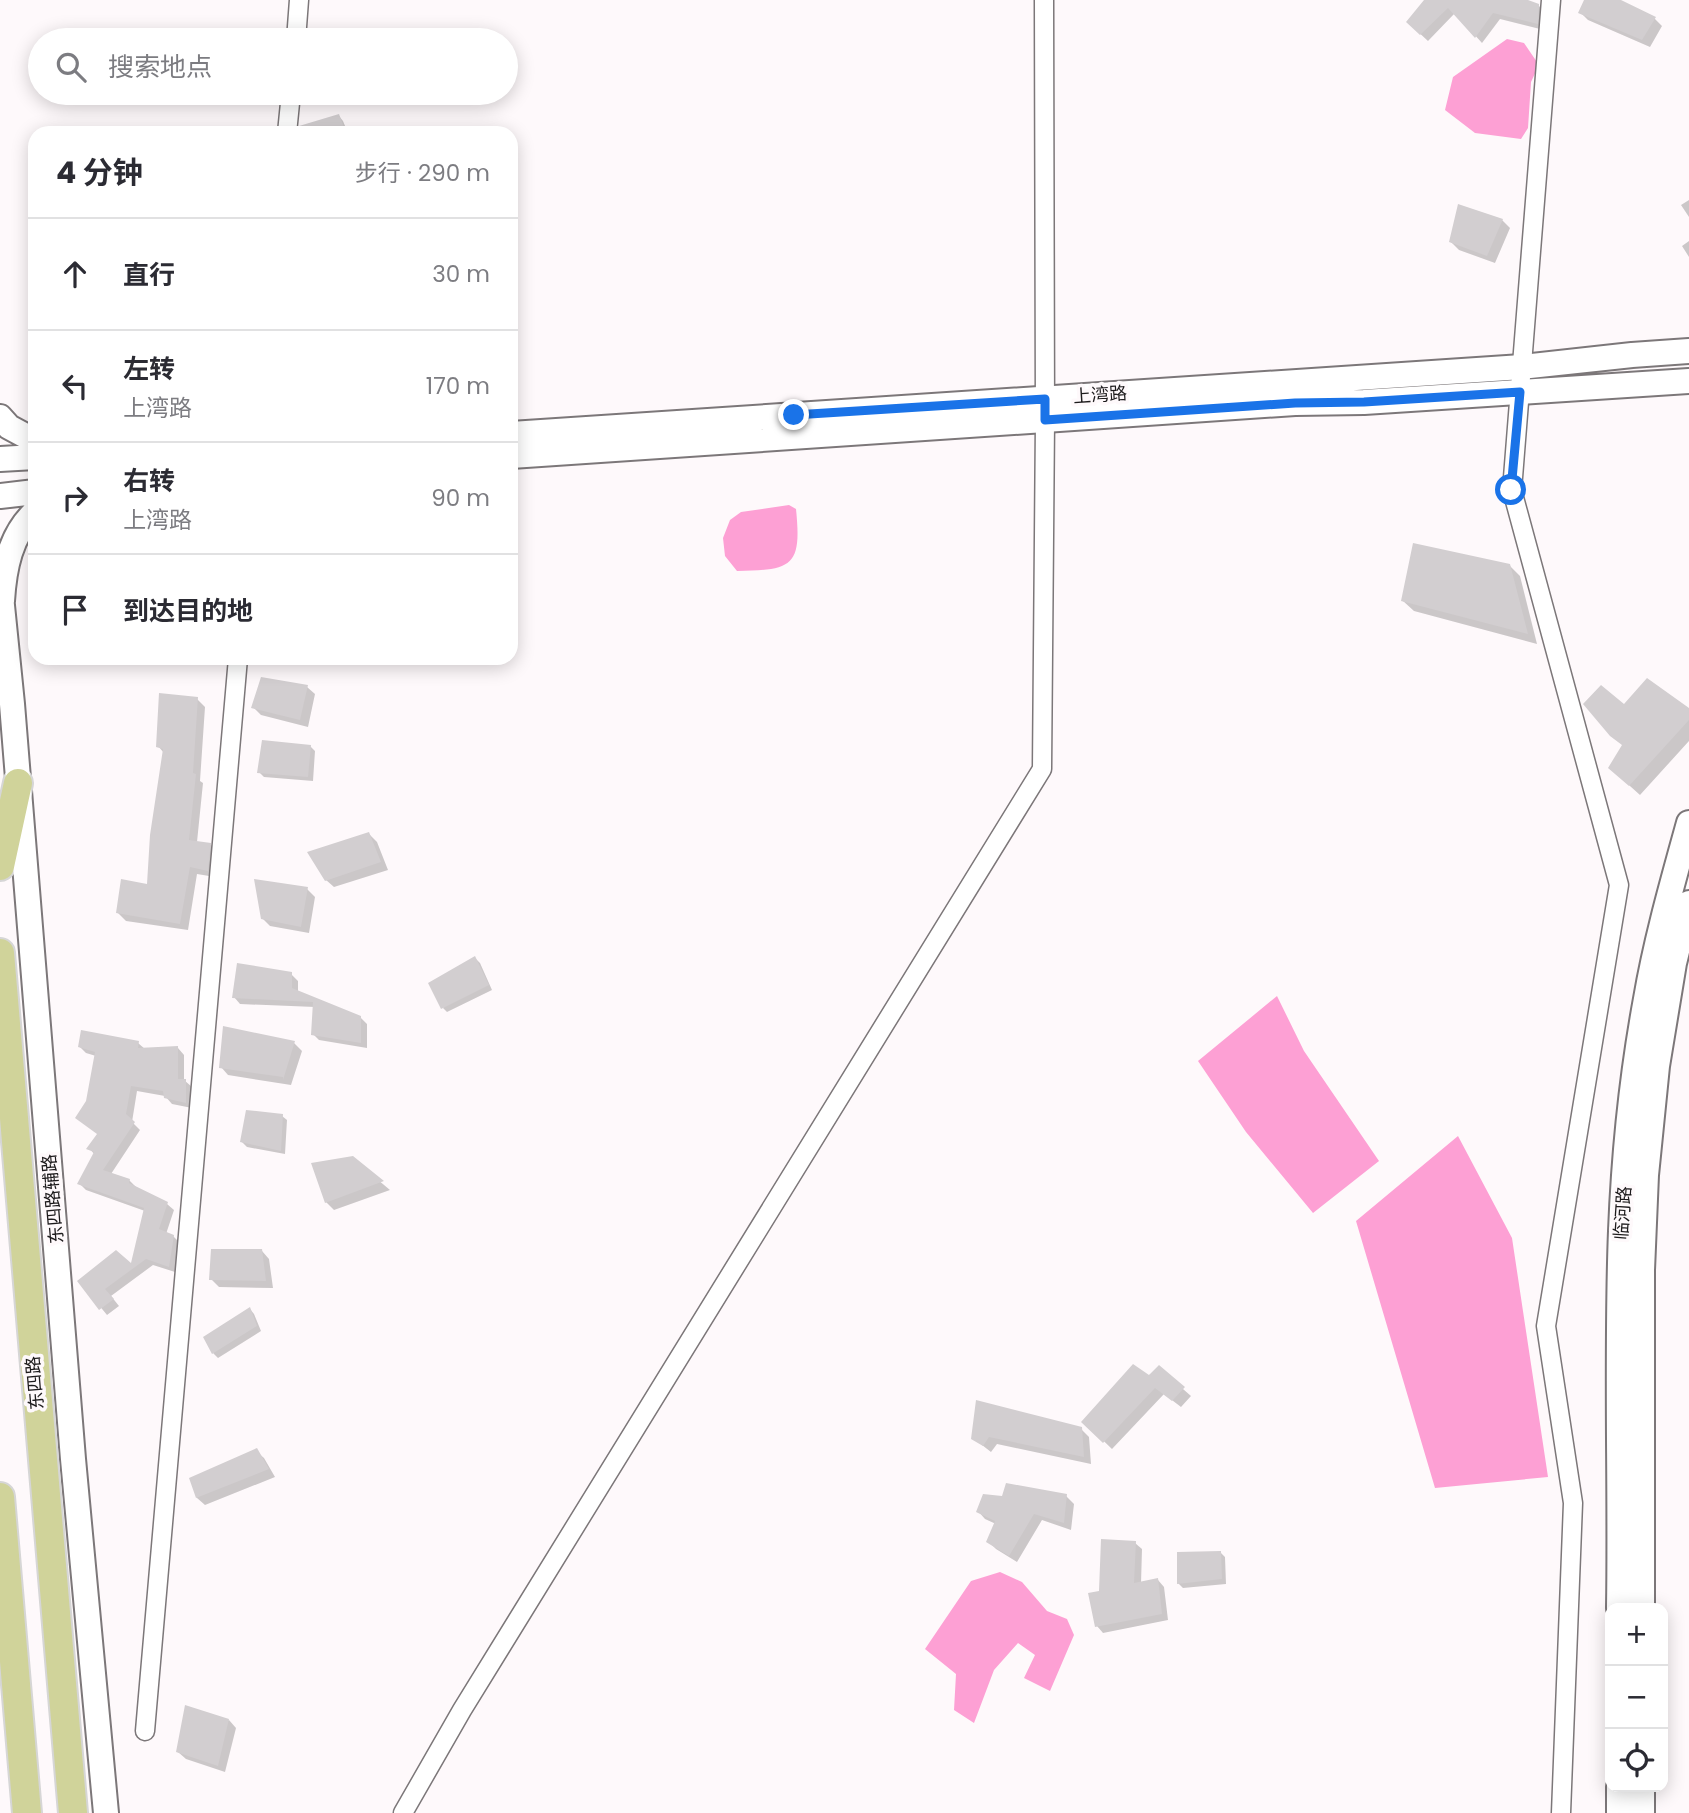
<!DOCTYPE html>
<html lang="zh">
<head>
<meta charset="utf-8">
<style>
  body { margin:0; font-family:Poppins,"Noto Sans SC",sans-serif; background:#f2f2f3; color:#2b2b33 }
  .controls { position:absolute; right:21px; bottom:21px; display:grid; overflow:hidden; border-radius:14px; box-shadow:0 4px 18px #0003 }
  .controls button { width:63px; height:63px; display:grid; place-items:center; padding:0; border:0; border-bottom:2px solid #e1e1e2; background:#fff; color:#2b2b33; font:35px sans-serif }
  .stop { position:absolute; width:21px; height:21px; margin:-16px; border:5px solid #1a73e8; border-radius:50%; background:#fff }
  .stop.end { background:#1a73e8; border-color:#fff; box-shadow:0 2px 7px #0008 }
  .list { margin:0; padding:0; list-style:none }
  h2 { display:flex; justify-content:space-between; align-items:center; height:91px; margin:0; padding:0 28px; font-size:30px }
  h2 small { font-size:23px; font-weight:400; color:#7c7c81 }
  .list li { display:grid; grid-template-columns:46px 1fr auto; gap:21px; align-items:center; box-sizing:border-box; height:112px; padding:0 28px; border-top:2px solid #e1e1e2 }
  .list b { display:block; font-size:26px; white-space:nowrap }
  .list p { margin:0; font-size:23px; white-space:nowrap; color:#7c7c81 }
  .list em { font-size:23px; font-style:normal; color:#7c7c81 }
  .icon { flex:none; width:38px; height:38px; fill:none; stroke:currentColor; stroke-width:2; stroke-linecap:round; stroke-linejoin:round }
  .map { position:relative; flex:none; width:1689px; height:1813px; overflow:hidden }
  .search { position:absolute; background:#fff; box-shadow:0 4px 18px #0003; left:28px; top:28px; width:490px; height:77px; display:flex; align-items:center; gap:18px; box-sizing:border-box; padding:0 24px; border-radius:38px; color:#7c7c81; font-size:26px }
  .panel { position:absolute; background:#fff; box-shadow:0 4px 18px #0003; left:28px; top:126px; width:490px; height:539px; border-radius:21px }
  .map>svg:first-child { display:block }
  .water { fill:#fda0d4 }
  .shadow { fill:#0003 }
  .building { fill:#d2ced0 }
  .lines { fill:none; stroke-linecap:round; stroke-linejoin:round }
  .minor-casing { stroke:#7c7779; stroke-width:21 }
  .secondary-casing { stroke:#7c7779; stroke-width:28 }
  .primary-casing { stroke:#d6d6d6; stroke-width:32 }
  .minor { stroke:#fff; stroke-width:18 }
  .secondary { stroke:#fff; stroke-width:24 }
  .primary { stroke:#d0d39a; stroke-width:28 }
  .route { stroke:#1a73e8; stroke-width:9 }
  .labels { text-anchor:middle; stroke-width:7; stroke-linejoin:round; paint-order:stroke }
  .street-label { font-size:18px; fill:#1d1b1c; stroke:#fef9fb }
</style>
</head>
<body>
<div class="map">
<svg width="1689" height="1813" viewBox="0 0 1689 1813">
  <rect width="100%" height="100%" fill="#fef9fb"/>
  <path class="water" d="M1507 39 1524 43 1539 65 1531 82 1528 128 1521 139 1475 133 1445 110 1453 77Z
    M789 505 796 509C802 567 792 570 737 571L725 556 723 538 730 520 741 512Z
    M1277 996 1304 1051 1379 1161 1313 1213 1246 1132 1198 1061Z
    M1458 1136 1512 1238 1548 1477 1435 1488 1356 1221Z
    M1000 1572 1022 1582 1047 1611 1067 1619 1074 1635 1050 1691 1024 1678 1035 1655 1018 1643 994 1670 974 1723 954 1710 956 1674 925 1649 971 1581Z"/>
  <path class="shadow" d="M1426 0H1522L1538 5 1545 12 1544 30 1500 19 1482 43 1455 13 1428 41 1415 29Z
    M1586 0H1617L1655 19 1662 26 1650 47 1588 20 1581 13Z
    M339 116 343 121 348 133H307Z
    M1689 200V217L1681 205Z
    M1502 220 1510 228 1495 263 1459 250 1451 242Z
    M1689 241V257L1682 246Z
    M1509 565 1520 576 1537 644 1414 611 1403 601Z
    M307 687 315 694 308 727 261 715 253 707Z
    M197 699 205 707 200 781 203 783 197 842 210 844 218 852 215 877 197 874 188 930 126 921 118 913 149 886 164 753 158 746Z
    M1624 706 1689 710V741L1640 795 1621 778Z
    M310 746 315 751 313 781 264 777 259 772Z
    M369 834 377 842 388 870 334 887 326 880Z
    M307 889 315 897 309 933 270 926 262 918Z
    M475 958 480 963 492 990 447 1012 443 1008Z
    M291 974 298 981V992L360 1017 367 1024V1048L319 1040 313 1034 315 1007 240 1004 234 997Z
    M138 1043 145 1049 178 1048 184 1055V1080L192 1087V1108L172 1104 165 1096 137 1091 132 1122 140 1130 111 1174 129 1180 136 1187 167 1204 174 1210 166 1234 173 1236 180 1243 175 1272 153 1265 111 1296 119 1306 107 1315 80 1282 132 1266 145 1211 86 1190 79 1183 95 1155 89 1148 98 1135 88 1102 96 1056 86 1053 79 1046Z
    M294 1043 302 1051 291 1085 228 1075 221 1067Z
    M282 1116 287 1120 285 1154 247 1147 242 1142Z
    M352 1158 390 1190 334 1210 326 1202Z
    M262 1251 269 1259 273 1288 219 1287 211 1279Z
    M250 1309 254 1314 261 1331 218 1358 213 1353Z
    M1159 1368 1191 1396 1181 1407 1164 1394 1112 1449 1084 1422Z
    M1081 1429 1089 1437 1091 1464 997 1444 991 1452 973 1438Z
    M256 1451 264 1458 275 1477 205 1505 197 1498 191 1479Z
    M1066 1496 1074 1504 1071 1530 1042 1520 1017 1562 996 1549 988 1541 996 1524 985 1519 978 1511Z
    M1135 1543 1142 1549 1141 1584 1158 1580 1164 1587 1168 1620 1103 1633 1097 1626 1100 1592Z
    M1220 1552 1225 1557 1226 1584 1183 1588 1178 1583Z
    M229 1720 236 1728 225 1772 186 1759 178 1752Z"/>
  <path class="building" d="M1424 0H1528L1539 4 1538 24 1493 13 1475 38 1448 8 1420 35 1406 22Z
    M1584 0H1621L1656 17 1642 40 1578 13Z
    M339 114 346 133H298L299 126Z
    M1458 204 1503 219 1487 256 1449 242Z
    M1413 543 1510 564 1528 634 1401 601Z
    M261 677 308 685 300 720 251 708Z
    M1647 678 1689 708V720L1629 786 1608 768 1622 745 1610 736 1583 704 1601 685 1624 704Z
    M159 693 198 697 193 773 196 774 189 840 211 843 208 871 190 867 180 924 116 913 121 879 147 884 150 835 163 749 156 747Z
    M262 740 311 745 308 777 257 773Z
    M369 832 381 862 325 881 307 852Z
    M254 879 308 887 301 927 261 919Z
    M475 956 489 985 441 1009 428 983Z
    M237 963 292 972V988L361 1016V1043L311 1035 313 1002 232 998Z
    M223 1026 295 1041 283 1080V1077L219 1068Z
    M81 1030 139 1041 138 1048 178 1046V1079H186V1103L164 1098 163 1091 131 1086 126 1114 135 1122 103 1170 130 1179 129 1183 168 1202 159 1229 174 1235 169 1267 146 1259 105 1289 114 1299 99 1310 77 1281 116 1250 131 1263 144 1208 77 1184 94 1152 86 1149 97 1134 75 1118 86 1101 95 1052 78 1047Z
    M246 1110 283 1114 281 1151 240 1142Z
    M353 1156 384 1181 325 1203 311 1163Z
    M211 1249H262L266 1281 209 1280Z
    M250 1307 257 1326 212 1354 203 1337Z
    M1133 1364 1149 1375 1159 1365 1185 1387 1172 1401 1155 1388 1103 1443 1081 1422Z
    M976 1400 1082 1427 1084 1457 989 1437 983 1446 971 1439Z
    M257 1448 269 1469 196 1498 189 1478Z
    M1006 1483 1067 1494 1064 1523 1034 1514 1009 1556 986 1542 995 1521 976 1512 983 1494 1002 1496Z
    M1101 1539 1136 1541 1134 1583 1158 1578 1162 1614 1095 1627 1088 1593 1099 1591Z
    M1221 1551 1222 1579 1177 1584V1552Z
    M185 1705 229 1719 218 1766 176 1752Z"/>
  <g class="lines">
    <g class="minor-casing">
      <path id="minor" d="M1551 0 1512 490 1619 885 1546 1326 1573 1503 1561 1813
        M296 40 299 0
        M287 133 291 93
        M145 1731 238 658
        M403 1813 462 1710 1042 769 1045 420 1044 0"/>
    </g>
    <g class="secondary-casing">
      <path id="secondary" d="M0 417 9 427 35 441
        M511 434 1522 367 1632 355 1689 351
        M511 456 1295 403 1364 402 1689 381
        M0 459 35 457
        M0 496 35 492
        M0 586 12 704 73 1459 106 1813
        M2 601C4 569 10 535 35 512
        M1619 1608C1621 1483 1616 1357 1621 1231 1624 1154 1632 1075 1646 999 1656 940 1673 881 1689 823
        M1642 1608V1270L1646 1175 1657 1066 1674 963 1689 903
        M1619 1787V1813
        M1642 1787V1813"/>
    </g>
    <g class="primary-casing">
      <path id="primary" d="M0 866 18 783
        M0 953 73 1813
        M0 1497 27 1813"/>
    </g>
    <use href="#minor" class="minor"/>
    <use href="#secondary" class="secondary"/>
    <use href="#primary" class="primary"/>
  </g>
  <g class="lines">
    <path class="route" d="M794 415 1045 399V420L1295 403 1364 402 1520 392 1511 490"/>
  </g>
  <g class="labels">
    <g class="street-label">
      <text transform="translate(1100 395) rotate(-4)" y="6">上湾路</text>
      <text transform="translate(53 1199) rotate(-95)" y="6">东四路辅路</text>
      <text transform="translate(1623 1213) rotate(-86)" y="6">临河路</text>
      <text transform="translate(35 1383) rotate(-95)" y="6">东四路</text>
    </g>
  </g>
</svg>
<div class="controls">
<button>+</button>
<button>−</button>
<button><svg class="icon" aria-label="locate" viewBox="0 0 24 24"><circle cx="12" cy="12" r="6"/><path d="M12 2v4M12 18v4M2 12h4M18 12h4"/></svg></button>
</div>
<div class="stop" style="left:1511px;top:490px"></div>
<div class="stop end" style="left:794px;top:415px"></div>
<div class="search"><svg class="icon" aria-label="search" viewBox="0 0 24 24"><circle cx="10" cy="10" r="6"/><path d="M15 15l6 6"/></svg>搜索地点</div>
<section class="panel">
<h2>4 分钟<small>步行 · 290 m</small></h2>
<ul class="list">
<li><svg class="icon" aria-label="ahead" viewBox="0 0 24 24"><path d="M12 20V5M6 11l6-6 6 6"/></svg><div><b>直行</b></div><em>30 m</em></li>
<li><svg class="icon" aria-label="left" viewBox="0 0 24 24"><path d="M17 20v-9H6M10 6l-5 5 5 5"/></svg><div><b>左转</b><p>上湾路</p></div><em>170 m</em></li>
<li><svg class="icon" aria-label="right" viewBox="0 0 24 24"><path d="M7 20v-9h11M14 6l5 5-5 5"/></svg><div><b>右转</b><p>上湾路</p></div><em>90 m</em></li>
<li><svg class="icon" aria-label="arrive" viewBox="0 0 24 24"><path d="M6 21V4h12l-3 4 3 4H6"/></svg><div><b>到达目的地</b></div></li>
</ul>
</section>
</div>
</body>
</html>
